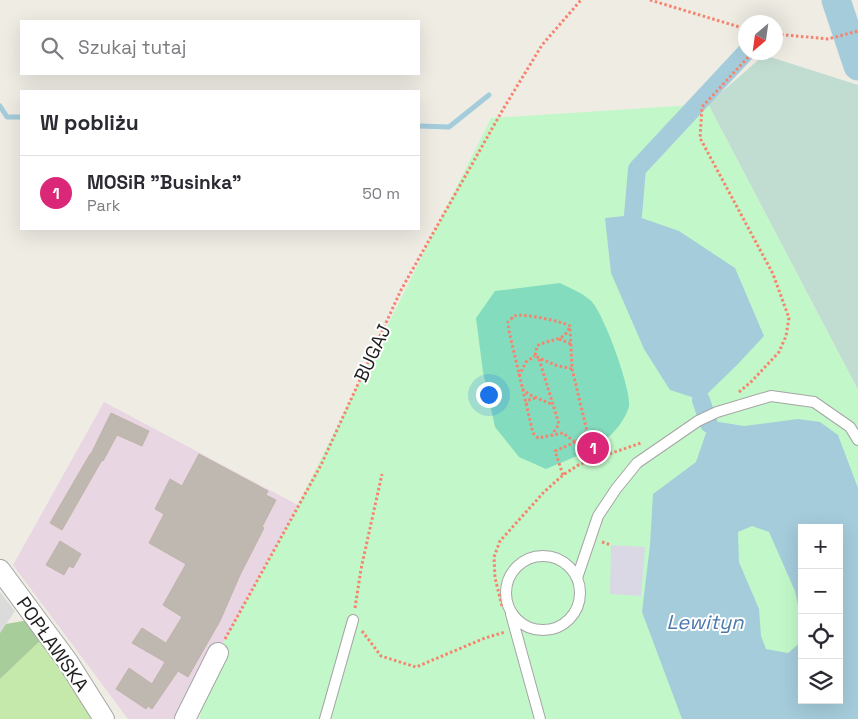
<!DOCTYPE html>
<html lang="pl">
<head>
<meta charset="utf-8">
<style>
  body { margin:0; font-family:"Space Grotesk",sans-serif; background:#f7f7f7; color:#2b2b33 }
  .controls { position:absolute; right:15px; bottom:15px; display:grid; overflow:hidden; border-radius:0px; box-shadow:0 5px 20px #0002 }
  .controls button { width:45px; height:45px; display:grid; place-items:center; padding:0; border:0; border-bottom:1px solid #e1e1e2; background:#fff; color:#2b2b33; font:25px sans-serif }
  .compass { position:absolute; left:738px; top:15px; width:45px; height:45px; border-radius:50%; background:#fff; box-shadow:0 5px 20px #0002; rotate:209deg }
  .you { position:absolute; left:488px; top:394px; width:18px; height:18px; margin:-12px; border:4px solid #fff; border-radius:50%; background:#1a73e8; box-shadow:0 0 0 8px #1a73e833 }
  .badge { display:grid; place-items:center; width:32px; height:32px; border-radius:50%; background:#db2777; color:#fff; font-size:16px; font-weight:700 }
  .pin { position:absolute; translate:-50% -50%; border:2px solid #fff; box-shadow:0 1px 5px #0006 }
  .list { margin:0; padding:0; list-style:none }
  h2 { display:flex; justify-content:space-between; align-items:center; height:65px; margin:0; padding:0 20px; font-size:21px }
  h2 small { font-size:16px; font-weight:400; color:#7c7c81 }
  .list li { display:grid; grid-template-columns:32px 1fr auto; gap:15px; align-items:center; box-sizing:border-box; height:75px; padding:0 20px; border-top:1px solid #e1e1e2 }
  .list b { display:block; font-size:19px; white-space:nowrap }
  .list p { margin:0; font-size:16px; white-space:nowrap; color:#7c7c81 }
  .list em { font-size:16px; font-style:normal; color:#7c7c81 }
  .icon { flex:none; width:28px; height:28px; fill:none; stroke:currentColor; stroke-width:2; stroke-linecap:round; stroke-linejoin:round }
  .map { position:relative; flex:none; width:858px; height:719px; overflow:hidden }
  .search { position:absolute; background:#fff; box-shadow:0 5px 20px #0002; left:20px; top:20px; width:400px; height:55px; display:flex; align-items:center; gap:12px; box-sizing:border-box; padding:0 18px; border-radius:0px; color:#7c7c81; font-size:19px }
  .panel { position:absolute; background:#fff; box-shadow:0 5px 20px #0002; left:20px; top:90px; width:400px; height:140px; border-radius:0px }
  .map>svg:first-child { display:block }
  .residential { fill:#dcdbdb }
  .industrial { fill:#e8d6e3 }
  .grass { fill:#c5e8ab }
  .forest { fill:#a6cd9a }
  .wetland { fill:#c1dcd1 }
  .park { fill:#c2f8c9; fill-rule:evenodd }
  .pitch { fill:#84dcbf }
  .plaza { fill:#d9d8e4 }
  .water { fill:#a5ccdb; fill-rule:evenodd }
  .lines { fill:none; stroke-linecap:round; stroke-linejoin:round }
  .stream { stroke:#a5ccdb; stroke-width:5 }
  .canal { stroke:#a5ccdb; stroke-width:18 }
  .river { stroke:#a5ccdb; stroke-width:29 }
  .building { fill:#bfb8b1; stroke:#c0b3a7 }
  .lane-casing { stroke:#a5a5a5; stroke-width:12 }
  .street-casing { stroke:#a5a5a5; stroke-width:22 }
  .path { stroke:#f6836d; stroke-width:3; stroke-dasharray:2.5 2.5; stroke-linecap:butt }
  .lane { stroke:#fff; stroke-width:10 }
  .street { stroke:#fff; stroke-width:20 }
  .labels { text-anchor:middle; stroke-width:4; stroke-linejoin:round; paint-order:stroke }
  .street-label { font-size:19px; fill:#1e1e1e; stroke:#fff }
  .water-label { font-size:20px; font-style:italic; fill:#4c77ab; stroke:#fff }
</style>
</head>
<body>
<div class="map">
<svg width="858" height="719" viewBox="0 0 858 719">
  <rect width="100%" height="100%" fill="#efece4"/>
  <path class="residential" d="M0 592 15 611 0 633Z"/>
  <path class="industrial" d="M104 402 298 505 218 653 185 719H128L13 565Z"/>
  <path class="grass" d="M42 639 95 719H0V679Z"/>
  <path class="forest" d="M29 620 42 639 0 679V633L6 624Z"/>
  <path class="wetland" d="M764 55 858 85V390L708 104Z"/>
  <path class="park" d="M708 104 858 390V719H199L218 653 298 505 491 118ZM802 528H839V700H802Z"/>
  <path class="pitch" d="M560 283C570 288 582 293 590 300 603 310 632 391 629 406 628 412 622 422 618 427 601 449 571 458 546 469L519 457 495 427 483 372 476 318 495 291Z"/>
  <path class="plaza" d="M611 545 645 547 641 596 610 594Z"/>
  <path class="water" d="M633 215 679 231 735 268 764 336 737 365 701 400 670 390 644 349 611 273 605 218Z
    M798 419 820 422 838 435 858 488V719H682L642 612 650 545 653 494 696 462 709 424 719 422 744 426ZM752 526 769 532 795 591 802 623V528H839V700H802V641L788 653 766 649 761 636 759 609 739 562 738 532Z"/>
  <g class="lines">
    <path class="stream" d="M0 106 7 117H21
      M419 126 449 127 489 95"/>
    <path class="canal" d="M633 215 637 169 746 52
      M701 400 709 424"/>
    <path class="river" d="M836 0 858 66"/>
  </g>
  <path class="building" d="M111 413 149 431 142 446 117 435 103 461 102 460 62 530 50 523 90 454H91Z
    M199 454 268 491 266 495 276 500 262 527 264 528 240 575 220 621 188 677 178 671 152 709 148 706 146 709 116 689 129 668 152 684 165 662 132 643 142 628 166 643 182 617 163 605 186 564 149 543 164 514 155 509 170 479 182 486Z
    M60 541 81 554 73 568 69 566 64 575 46 565Z"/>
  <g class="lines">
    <g class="lane-casing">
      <path id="lane" d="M506 593a37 37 0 1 1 74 0a37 37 0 1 1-74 0Z
        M577 578 598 516 616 489 637 463 698 421 717 412 771 396 814 402 850 427 858 440
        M511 614 540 719
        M325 719 353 620"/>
    </g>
    <g class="street-casing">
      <path id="street" d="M0 570 68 662 104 719
        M185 719 218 653"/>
    </g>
    <path class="path" d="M650 0 746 29
      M776 34 828 39 858 31
      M569 328C564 342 548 339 537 346L535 356 555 365 572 369
      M559 339 571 344
      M539 359 559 424 552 435
      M519 376 526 362 535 356
      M522 389 530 395 553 405
      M739 392 752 381 779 352 786 336 789 318 773 274 700 138 702 107 753 52
      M526 405 530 399 536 398
      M563 475 555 451C568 445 578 443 587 431L572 369 570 326C561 321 523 313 514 316 513 317 509 321 508 322L509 331 533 433 538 438 563 433 575 442
      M602 542 611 545
      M502 606 495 578 494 557 500 541 544 492 563 475 580 464 641 443
      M355 608 361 569 382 474
      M362 631 381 656 416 667 485 638 505 632
      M225 639 321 465 401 290 502 111 542 45 581 0"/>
    <use href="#lane" class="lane"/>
    <use href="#street" class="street"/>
  </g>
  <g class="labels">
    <g class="street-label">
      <text transform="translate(372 353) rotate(-65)" y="7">BUGAJ</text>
      <text transform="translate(53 644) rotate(55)" y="7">POPŁAWSKA</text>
    </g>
    <g class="water-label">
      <text x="705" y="629">Lewityn</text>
    </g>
  </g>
</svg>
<div class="controls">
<button>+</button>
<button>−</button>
<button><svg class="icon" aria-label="locate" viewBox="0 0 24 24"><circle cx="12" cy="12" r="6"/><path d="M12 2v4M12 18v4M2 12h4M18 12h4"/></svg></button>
<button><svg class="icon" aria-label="layers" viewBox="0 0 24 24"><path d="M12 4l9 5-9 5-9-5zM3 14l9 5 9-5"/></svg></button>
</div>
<svg class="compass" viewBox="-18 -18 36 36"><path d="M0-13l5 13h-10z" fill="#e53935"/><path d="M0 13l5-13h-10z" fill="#7c7c81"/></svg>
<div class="you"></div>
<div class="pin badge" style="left:593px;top:448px">1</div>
<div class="search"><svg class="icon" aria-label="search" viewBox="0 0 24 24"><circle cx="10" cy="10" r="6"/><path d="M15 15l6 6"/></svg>Szukaj tutaj</div>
<section class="panel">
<h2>W pobliżu<small></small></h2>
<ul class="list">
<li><span class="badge">1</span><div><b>MOSiR &quot;Businka&quot;</b><p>Park</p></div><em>50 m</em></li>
</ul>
</section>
</div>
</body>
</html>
